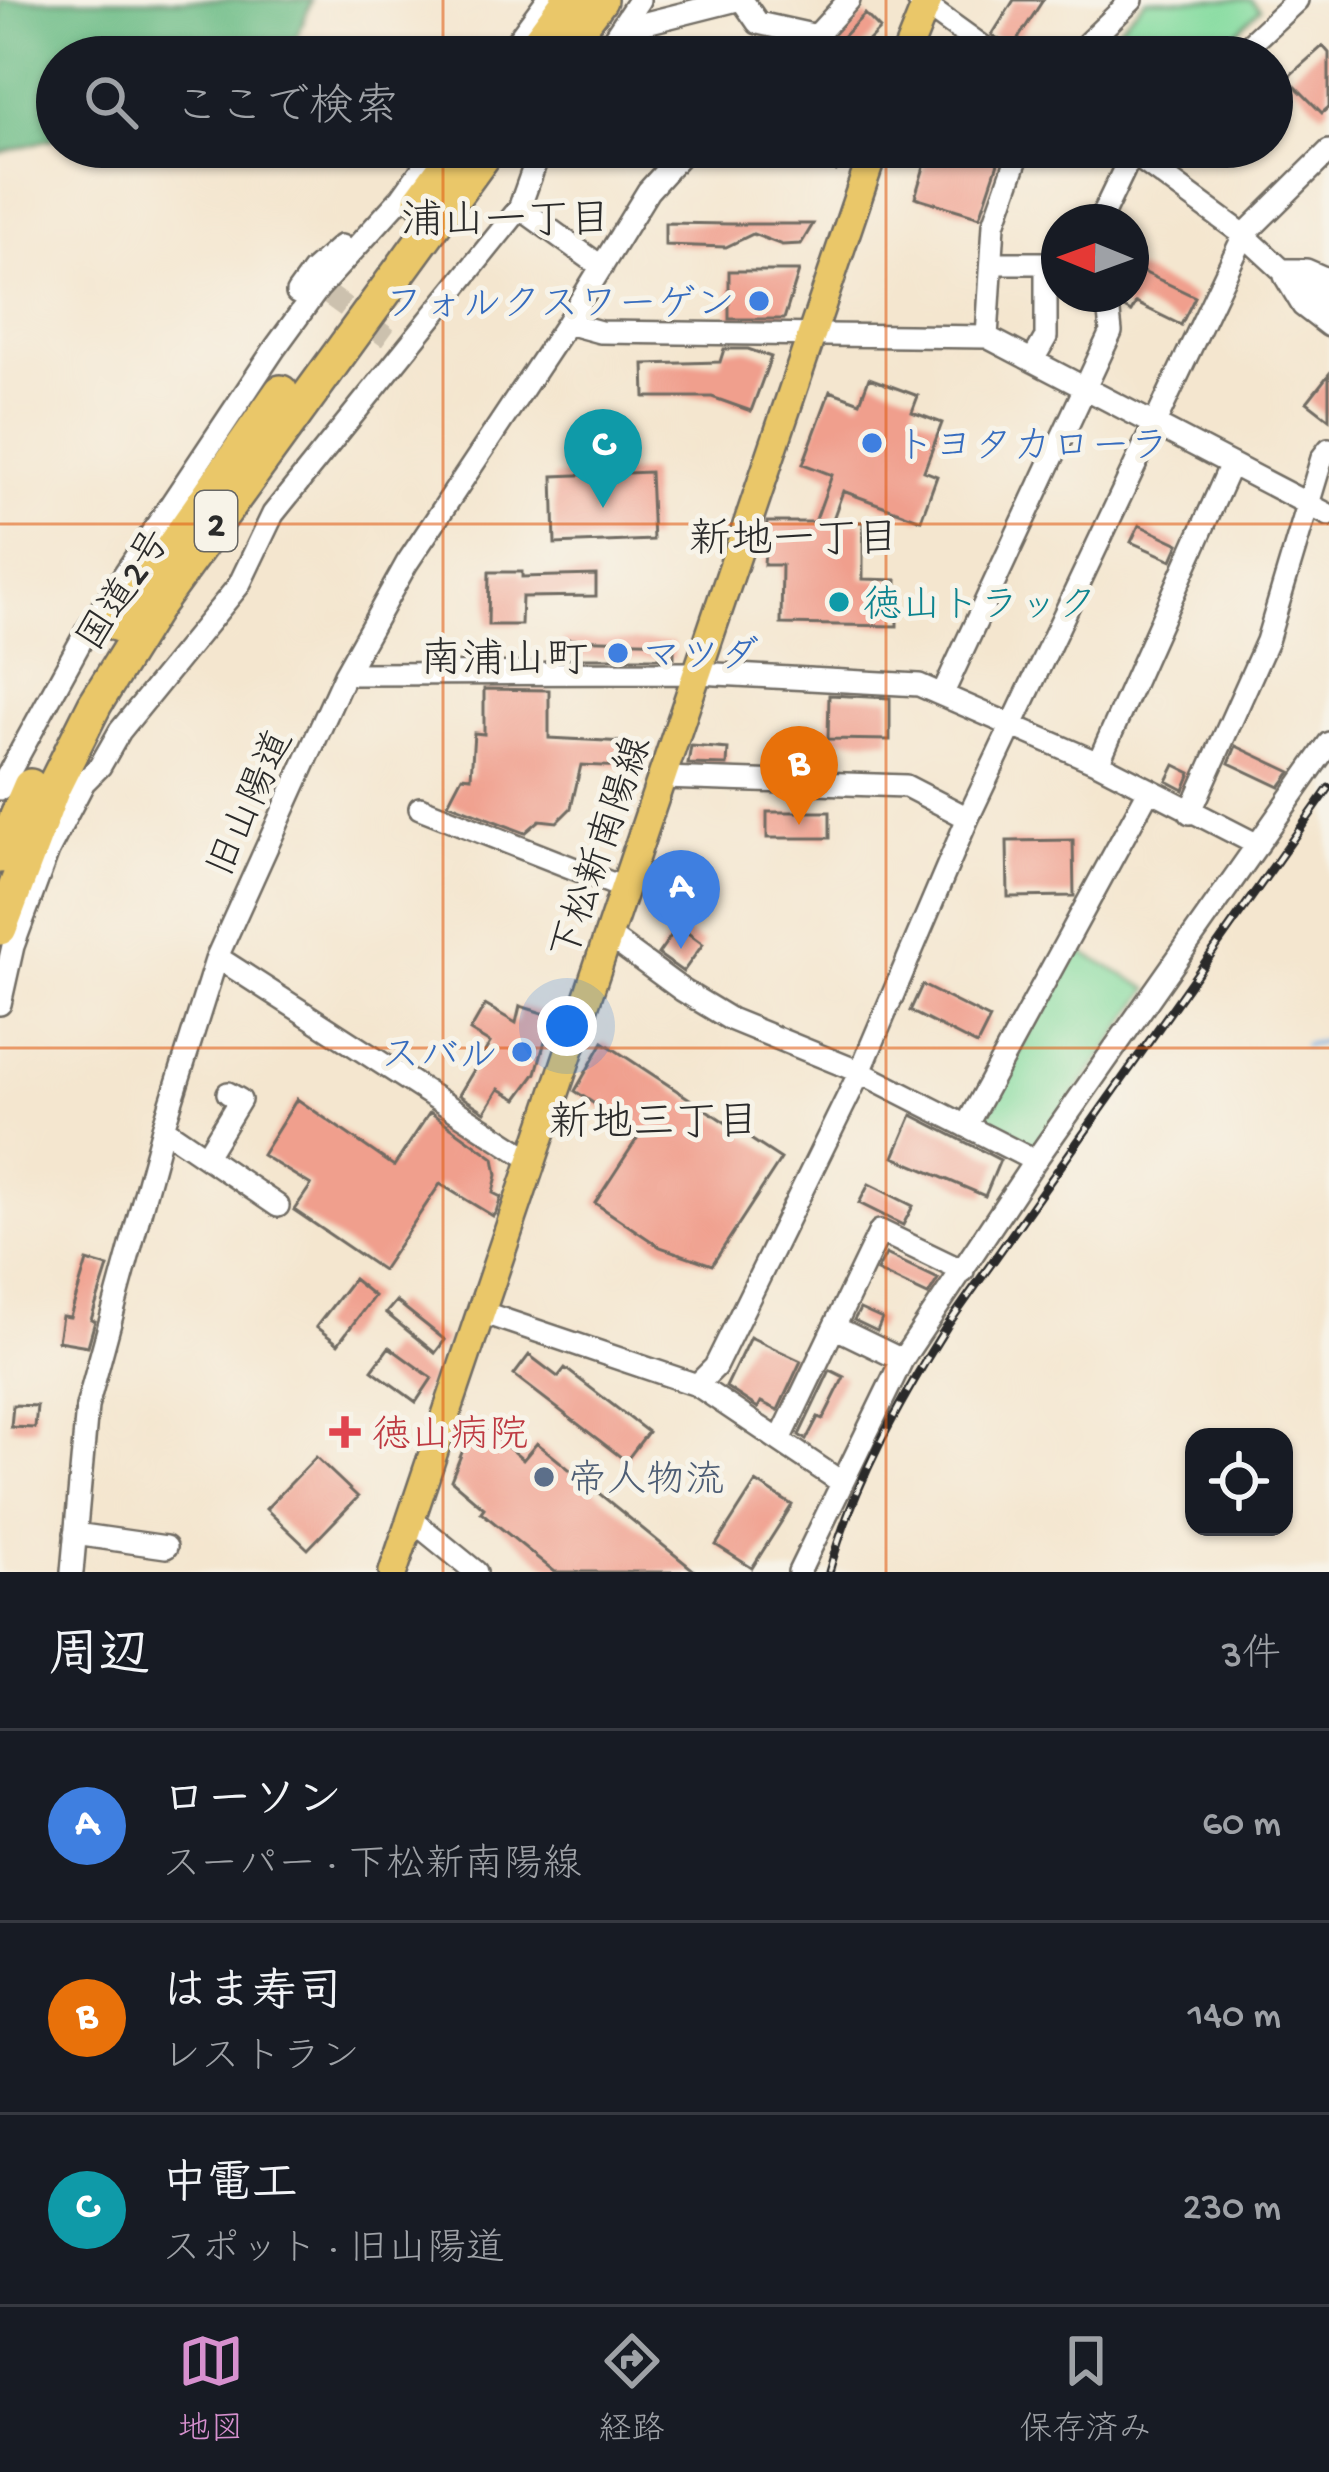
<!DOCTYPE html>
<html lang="ja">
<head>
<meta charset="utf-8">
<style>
  body { margin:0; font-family:"Gochi Hand","Klee One",sans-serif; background:#20242c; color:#f1f3f6 }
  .controls { position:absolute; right:36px; bottom:36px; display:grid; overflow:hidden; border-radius:24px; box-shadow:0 3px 9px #0004 }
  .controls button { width:108px; height:108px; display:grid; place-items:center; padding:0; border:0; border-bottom:3px solid #363941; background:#171b24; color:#f1f3f6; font:60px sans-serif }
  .compass { position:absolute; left:1041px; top:204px; width:108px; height:108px; border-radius:50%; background:#171b24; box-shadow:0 3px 9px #0004; rotate:271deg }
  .you { position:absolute; left:567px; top:1026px; width:42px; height:42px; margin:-30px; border:9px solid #fff; border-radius:50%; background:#1a73e8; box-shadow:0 0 0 18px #1a73e833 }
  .badge { display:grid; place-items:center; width:78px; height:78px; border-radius:50%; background:#d690ce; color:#fff; font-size:39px; font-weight:700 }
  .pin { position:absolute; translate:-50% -99px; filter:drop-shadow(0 3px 6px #0008) }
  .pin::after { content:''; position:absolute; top:63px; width:42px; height:36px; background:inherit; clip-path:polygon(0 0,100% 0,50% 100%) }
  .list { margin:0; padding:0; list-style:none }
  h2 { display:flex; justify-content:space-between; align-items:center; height:156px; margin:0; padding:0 48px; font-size:51px }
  h2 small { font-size:39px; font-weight:400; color:#9ea1a6 }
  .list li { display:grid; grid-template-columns:78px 1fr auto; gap:36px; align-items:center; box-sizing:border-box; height:192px; padding:0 48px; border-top:3px solid #363941 }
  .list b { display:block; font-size:45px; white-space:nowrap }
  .list p { margin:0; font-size:39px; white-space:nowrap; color:#9ea1a6 }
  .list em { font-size:39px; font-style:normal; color:#9ea1a6 }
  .icon { flex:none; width:66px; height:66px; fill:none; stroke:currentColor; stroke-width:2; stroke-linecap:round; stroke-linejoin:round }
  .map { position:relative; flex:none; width:1329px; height:1572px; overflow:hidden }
  .search { position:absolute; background:#171b24; box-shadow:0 3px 9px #0004; left:36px; right:36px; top:36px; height:132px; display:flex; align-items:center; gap:30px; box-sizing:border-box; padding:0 42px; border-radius:66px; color:#9ea1a6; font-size:45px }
  .sheet { height:732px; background:#171b24 }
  nav { display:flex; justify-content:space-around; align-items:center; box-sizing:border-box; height:168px; border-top:3px solid #363941; background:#171b24; font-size:33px; color:#9ea1a6 }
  nav a { display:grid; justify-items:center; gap:6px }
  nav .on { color:#d690ce }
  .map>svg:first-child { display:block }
  .green { fill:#86dca0; stroke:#588466; stroke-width:3 }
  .forest { fill:#6cbc86; stroke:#4c7458; stroke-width:3 }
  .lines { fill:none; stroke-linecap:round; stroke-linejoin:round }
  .stream { stroke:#70ace1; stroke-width:4.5 }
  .building { fill:#f09f8d }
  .minor-tunnel { stroke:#ccc1ae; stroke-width:21; stroke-dasharray:21 10; stroke-linecap:butt }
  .minor-casing { stroke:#716c64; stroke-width:26 }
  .major-casing { stroke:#716c64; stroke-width:32 }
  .highway-casing { stroke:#716c64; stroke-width:38 }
  .minor { stroke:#fff; stroke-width:21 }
  .major { stroke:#eac769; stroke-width:27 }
  .highway { stroke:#eac769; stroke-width:33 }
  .rail-casing { stroke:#2b2b2b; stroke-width:9 }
  .rail { stroke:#f7f3e8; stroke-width:4.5; stroke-dasharray:14; stroke-linecap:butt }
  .grid { fill:none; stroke:#df570e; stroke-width:3; stroke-opacity:0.55 }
  .shop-dot { fill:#3f7fe0; stroke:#f7f3e8; stroke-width:4.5 }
  .culture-dot { fill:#0f9aa8; stroke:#f7f3e8; stroke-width:4.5 }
  .health-dot { fill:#e0444e; stroke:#f7f3e8; stroke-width:4.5 }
  .service-dot { fill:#5c6f8a; stroke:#f7f3e8; stroke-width:4.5 }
  .labels { text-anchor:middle; stroke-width:10; stroke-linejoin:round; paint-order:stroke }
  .shield { fill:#f7f3e8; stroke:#686764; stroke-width:3 }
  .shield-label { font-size:36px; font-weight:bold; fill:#2b2b2b }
  .shop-label { font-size:39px; fill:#366cbe; stroke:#f7f3e8; text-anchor:end }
  .street-label { font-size:39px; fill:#2b2b2b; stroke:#f7f3e8 }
  .culture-label { font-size:39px; fill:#0d838f; stroke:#f7f3e8; text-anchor:start }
  .health-label { font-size:39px; fill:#be3a42; stroke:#f7f3e8; text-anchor:start }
  .service-label { font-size:39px; fill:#4e5e75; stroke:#f7f3e8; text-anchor:start }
  .neighbourhood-label { font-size:42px; fill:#2b2b2b; stroke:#f7f3e8 }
</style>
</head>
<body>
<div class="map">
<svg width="1329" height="1572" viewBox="0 0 1329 1572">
  <rect width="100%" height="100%" fill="#f7f3e8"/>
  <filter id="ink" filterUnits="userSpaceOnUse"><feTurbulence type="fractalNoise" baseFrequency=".00833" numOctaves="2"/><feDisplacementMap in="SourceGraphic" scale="24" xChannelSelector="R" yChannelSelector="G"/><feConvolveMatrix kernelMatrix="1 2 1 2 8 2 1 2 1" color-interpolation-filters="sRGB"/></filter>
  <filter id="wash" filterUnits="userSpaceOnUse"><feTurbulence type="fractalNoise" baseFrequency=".004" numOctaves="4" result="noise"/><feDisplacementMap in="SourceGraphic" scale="48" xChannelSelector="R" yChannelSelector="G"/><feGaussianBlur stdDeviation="2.7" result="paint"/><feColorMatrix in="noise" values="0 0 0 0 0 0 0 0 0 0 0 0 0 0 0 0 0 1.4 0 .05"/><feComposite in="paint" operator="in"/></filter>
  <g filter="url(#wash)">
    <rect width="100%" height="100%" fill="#f4e6cf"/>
    <path class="green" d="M1146 0H1251L1260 9 1211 57H1089Z
      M1072 947 1149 989 1034 1153 981 1127Z"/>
    <path class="forest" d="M0 0H311V2L289 57H57V137L0 153Z"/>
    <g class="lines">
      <path class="stream" d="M1304 1045 1329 1041"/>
    </g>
    <g id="blocks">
      <path class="building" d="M1014 0H1043L1012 48 992 35Z
        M865 14 880 29 853 57H823Z
        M1323 46 1329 53V107L1322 113 1287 78Z
        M822 147H844L836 171 817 165Z
        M930 147 1002 151 980 217 915 197Z
        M665 223 730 224H813L801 244 782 245 753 234 726 247 665 245Z
        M1131 266 1195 297 1181 325 1136 303 1131 312 1124 308V294H1131Z
        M729 271H799L784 319H729Z
        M724 349H748L771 357 751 411 712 397H645L644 364 720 362Z
        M1329 374V419L1307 402Z
        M869 378 918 396 912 412 942 423 924 471 937 476 921 520 843 491 832 522H863V579L897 580V626L781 624 782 565H764L767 522H815L832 475 803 464 830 391 860 402Z
        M650 472 653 540 555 544 553 476Z
        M1139 525 1179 544 1172 560 1131 542Z
        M489 572H522V577L596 575V596L522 597 521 625H488Z
        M563 639 674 642V658H562Z
        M484 689 549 690V738L625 742 623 767 581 765 571 808 557 822 540 820 525 833 448 803 462 776 471 777 474 733 484 734Z
        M829 695 890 698V740L828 739Z
        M691 746 728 749 727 765 688 764Z
        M1236 746 1291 772 1280 787 1229 763Z
        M1175 765 1191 773 1184 790 1167 781Z
        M767 812H830V838H767Z
        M1073 840 1074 896 1008 897 1007 841Z
        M678 926 703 944 683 972 658 954Z
        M922 985 990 1019 977 1045 910 1011Z
        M485 1005 516 1023 520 1006 552 1016 536 1073 517 1099 499 1089 485 1112 459 1095 490 1043 470 1031Z
        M603 1042 781 1159 712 1265 660 1247 595 1203 640 1134 575 1091Z
        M297 1099 394 1166 430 1112 494 1158 497 1175 493 1193 501 1197 496 1212 493 1216 440 1184 382 1270 294 1210 311 1185 262 1155Z
        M912 1115 1000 1160 985 1196 894 1157Z
        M869 1184 913 1206 903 1225 859 1203Z
        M886 1254 938 1279 928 1295 877 1271Z
        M87 1261 108 1267 91 1320 95 1321 88 1346 58 1341 62 1316 70 1317Z
        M353 1279 374 1296 338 1344 316 1327Z
        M396 1301 445 1340 435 1353 386 1313Z
        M860 1309 882 1319 877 1331 854 1320Z
        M750 1337 801 1361 778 1410 761 1402 758 1408 726 1387Z
        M389 1347 432 1378 416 1402 372 1370Z
        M529 1355 558 1377 565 1368 648 1432 626 1461 514 1375Z
        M830 1370 844 1377 823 1419 818 1417 806 1440 799 1435Z
        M13 1405 37 1406 35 1428 11 1427Z
        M475 1420 523 1460 537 1443 696 1572H555L481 1512 484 1508 451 1480Z
        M316 1457 358 1497 308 1549 266 1509Z
        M756 1482 792 1505 752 1568 716 1545Z"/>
    </g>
  </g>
  <g filter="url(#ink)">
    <use href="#blocks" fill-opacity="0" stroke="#716c64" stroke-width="3"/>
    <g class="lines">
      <path class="minor-tunnel" d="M329 295 388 338"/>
      <g class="minor-casing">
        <path id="minor" d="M742 0 758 23 817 36
          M918 0 997 57
          M505 57 547 0
          M601 57 639 0
          M618 57 642 24 737 0
          M797 57 849 0
          M1073 57 1132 0
          M1236 57 1297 0
          M1124 147 1244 235 1282 270 1329 303
          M520 208 602 267
          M1099 222 1135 147
          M993 263H1046V337L1034 358
          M1283 270H1306L1329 280
          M1285 276 1303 306 1329 326
          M297 293 313 271 341 246
          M567 323 600 332 987 337 1329 515
          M987 337 994 224 1021 147
          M345 674 698 673 919 685 1098 763 1258 845
          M942 695 1111 332 1107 294
          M1098 763 1231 464
          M663 778 906 786 968 818
          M0 789 87 630 275 348 318 289 402 197 438 147
          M420 808 626 889
          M1190 813 1267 641 1322 458 1329 449
          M610 937 682 990 730 1019 860 1072 1035 1161
          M217 957 532 1160
          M0 1004 13 946 48 851 84 782 100 766 120 731 239 585 273 514 519 209 541 147
          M966 1126 1149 790
          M163 1128 278 1206
          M206 1156 240 1100 228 1093
          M481 1312 697 1385 841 1482
          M834 1327 902 1360
          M697 1385 715 1367 860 1072 968 818 1244 235 1329 151
          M780 1440 880 1231 963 1271
          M411 1519 476 1572
          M75 1534 166 1547
          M72 1572 87 1407 163 1128 217 957 345 674 407 563 567 323 648 191 688 147
          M799 1572 902 1360 1035 1161 1329 743"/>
      </g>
      <g class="major-casing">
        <path id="major" d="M905 57 928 0
          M393 1572 875 147"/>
      </g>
      <g class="highway-casing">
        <path id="highway" d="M527 57 569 0
          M557 57 600 0
          M421 200 460 147
          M118 625 281 392
          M0 856 30 786
          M0 928 53 788 95 704 158 603 490 147"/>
      </g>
      <use href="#minor" class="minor"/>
      <use href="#major" class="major"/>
      <use href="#highway" class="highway"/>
      <g class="rail-casing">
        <path id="rail" d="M829 1572C854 1483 898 1404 947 1326L1329 788"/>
      </g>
      <use href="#rail" class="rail"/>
    </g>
  </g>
  <path class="grid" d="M443 0V57M886 0V57M443 147V1572M886 147V1572M0 524H1329M0 1048H1329"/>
  <g class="shop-dot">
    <circle cx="759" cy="301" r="12"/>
    <circle cx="872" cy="443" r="12"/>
    <circle cx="618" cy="653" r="12"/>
    <circle cx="522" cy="1052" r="12"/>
  </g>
  <circle class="culture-dot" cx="839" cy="602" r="12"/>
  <path class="health-dot" d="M339 1414h12v12h12v12h-12v12h-12v-12h-12v-12h12z"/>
  <circle class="service-dot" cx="544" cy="1477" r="12"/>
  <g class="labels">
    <rect class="shield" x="195" y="491" width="42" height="60" rx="9"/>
    <g class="shield-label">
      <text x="216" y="534">2</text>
    </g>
    <g class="shop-label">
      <text x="735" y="315">フォルクスワーゲン</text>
      <text x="896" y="457" text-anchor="start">トヨタカローラ</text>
      <text x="642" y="667" text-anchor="start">マツダ</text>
      <text x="498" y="1066">スバル</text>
    </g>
    <g class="street-label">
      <text transform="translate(121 588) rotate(-57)" y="14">国道2号</text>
      <text transform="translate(247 802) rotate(-66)" y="14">旧山陽道</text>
      <text transform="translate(598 847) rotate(-71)" y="14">下松新南陽線</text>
    </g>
    <g class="culture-label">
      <text x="863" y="616">徳山トラック</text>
    </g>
    <g class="health-label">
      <text x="372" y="1446">徳山病院</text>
    </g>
    <g class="service-label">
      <text x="568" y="1491">帝人物流</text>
    </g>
    <g class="neighbourhood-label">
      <text x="506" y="232">浦山一丁目</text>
      <text x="794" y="551">新地一丁目</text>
      <text x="504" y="671">南浦山町</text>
      <text x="654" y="1134">新地三丁目</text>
    </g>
  </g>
</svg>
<div class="controls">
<button><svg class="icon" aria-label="locate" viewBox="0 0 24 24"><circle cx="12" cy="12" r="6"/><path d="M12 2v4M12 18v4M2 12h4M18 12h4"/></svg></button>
</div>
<svg class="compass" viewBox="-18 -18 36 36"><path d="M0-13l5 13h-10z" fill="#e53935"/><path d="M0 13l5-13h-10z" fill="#9ea1a6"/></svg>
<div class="you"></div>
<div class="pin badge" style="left:681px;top:949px;background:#3f7fe0">A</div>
<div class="pin badge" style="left:799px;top:825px;background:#e8710a">B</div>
<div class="pin badge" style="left:603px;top:508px;background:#0f9aa8">C</div>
<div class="search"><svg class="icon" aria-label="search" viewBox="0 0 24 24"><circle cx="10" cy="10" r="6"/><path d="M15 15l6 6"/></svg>ここで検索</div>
</div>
<section class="sheet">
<h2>周辺<small>3件</small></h2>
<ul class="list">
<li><span class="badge" style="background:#3f7fe0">A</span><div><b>ローソン</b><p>スーパー · 下松新南陽線</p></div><em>60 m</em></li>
<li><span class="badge" style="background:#e8710a">B</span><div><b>はま寿司</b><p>レストラン</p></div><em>140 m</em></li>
<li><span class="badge" style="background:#0f9aa8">C</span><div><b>中電工</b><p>スポット · 旧山陽道</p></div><em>230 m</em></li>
</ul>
</section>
<nav>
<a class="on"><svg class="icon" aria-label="map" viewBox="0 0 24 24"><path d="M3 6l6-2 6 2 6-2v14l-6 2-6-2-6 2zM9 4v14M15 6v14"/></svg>地図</a>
<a><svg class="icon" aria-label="directions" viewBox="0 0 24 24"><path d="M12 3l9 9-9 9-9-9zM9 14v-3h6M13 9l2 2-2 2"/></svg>経路</a>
<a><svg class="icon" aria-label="saved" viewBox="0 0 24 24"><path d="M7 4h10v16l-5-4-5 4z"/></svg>保存済み</a>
</nav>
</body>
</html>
